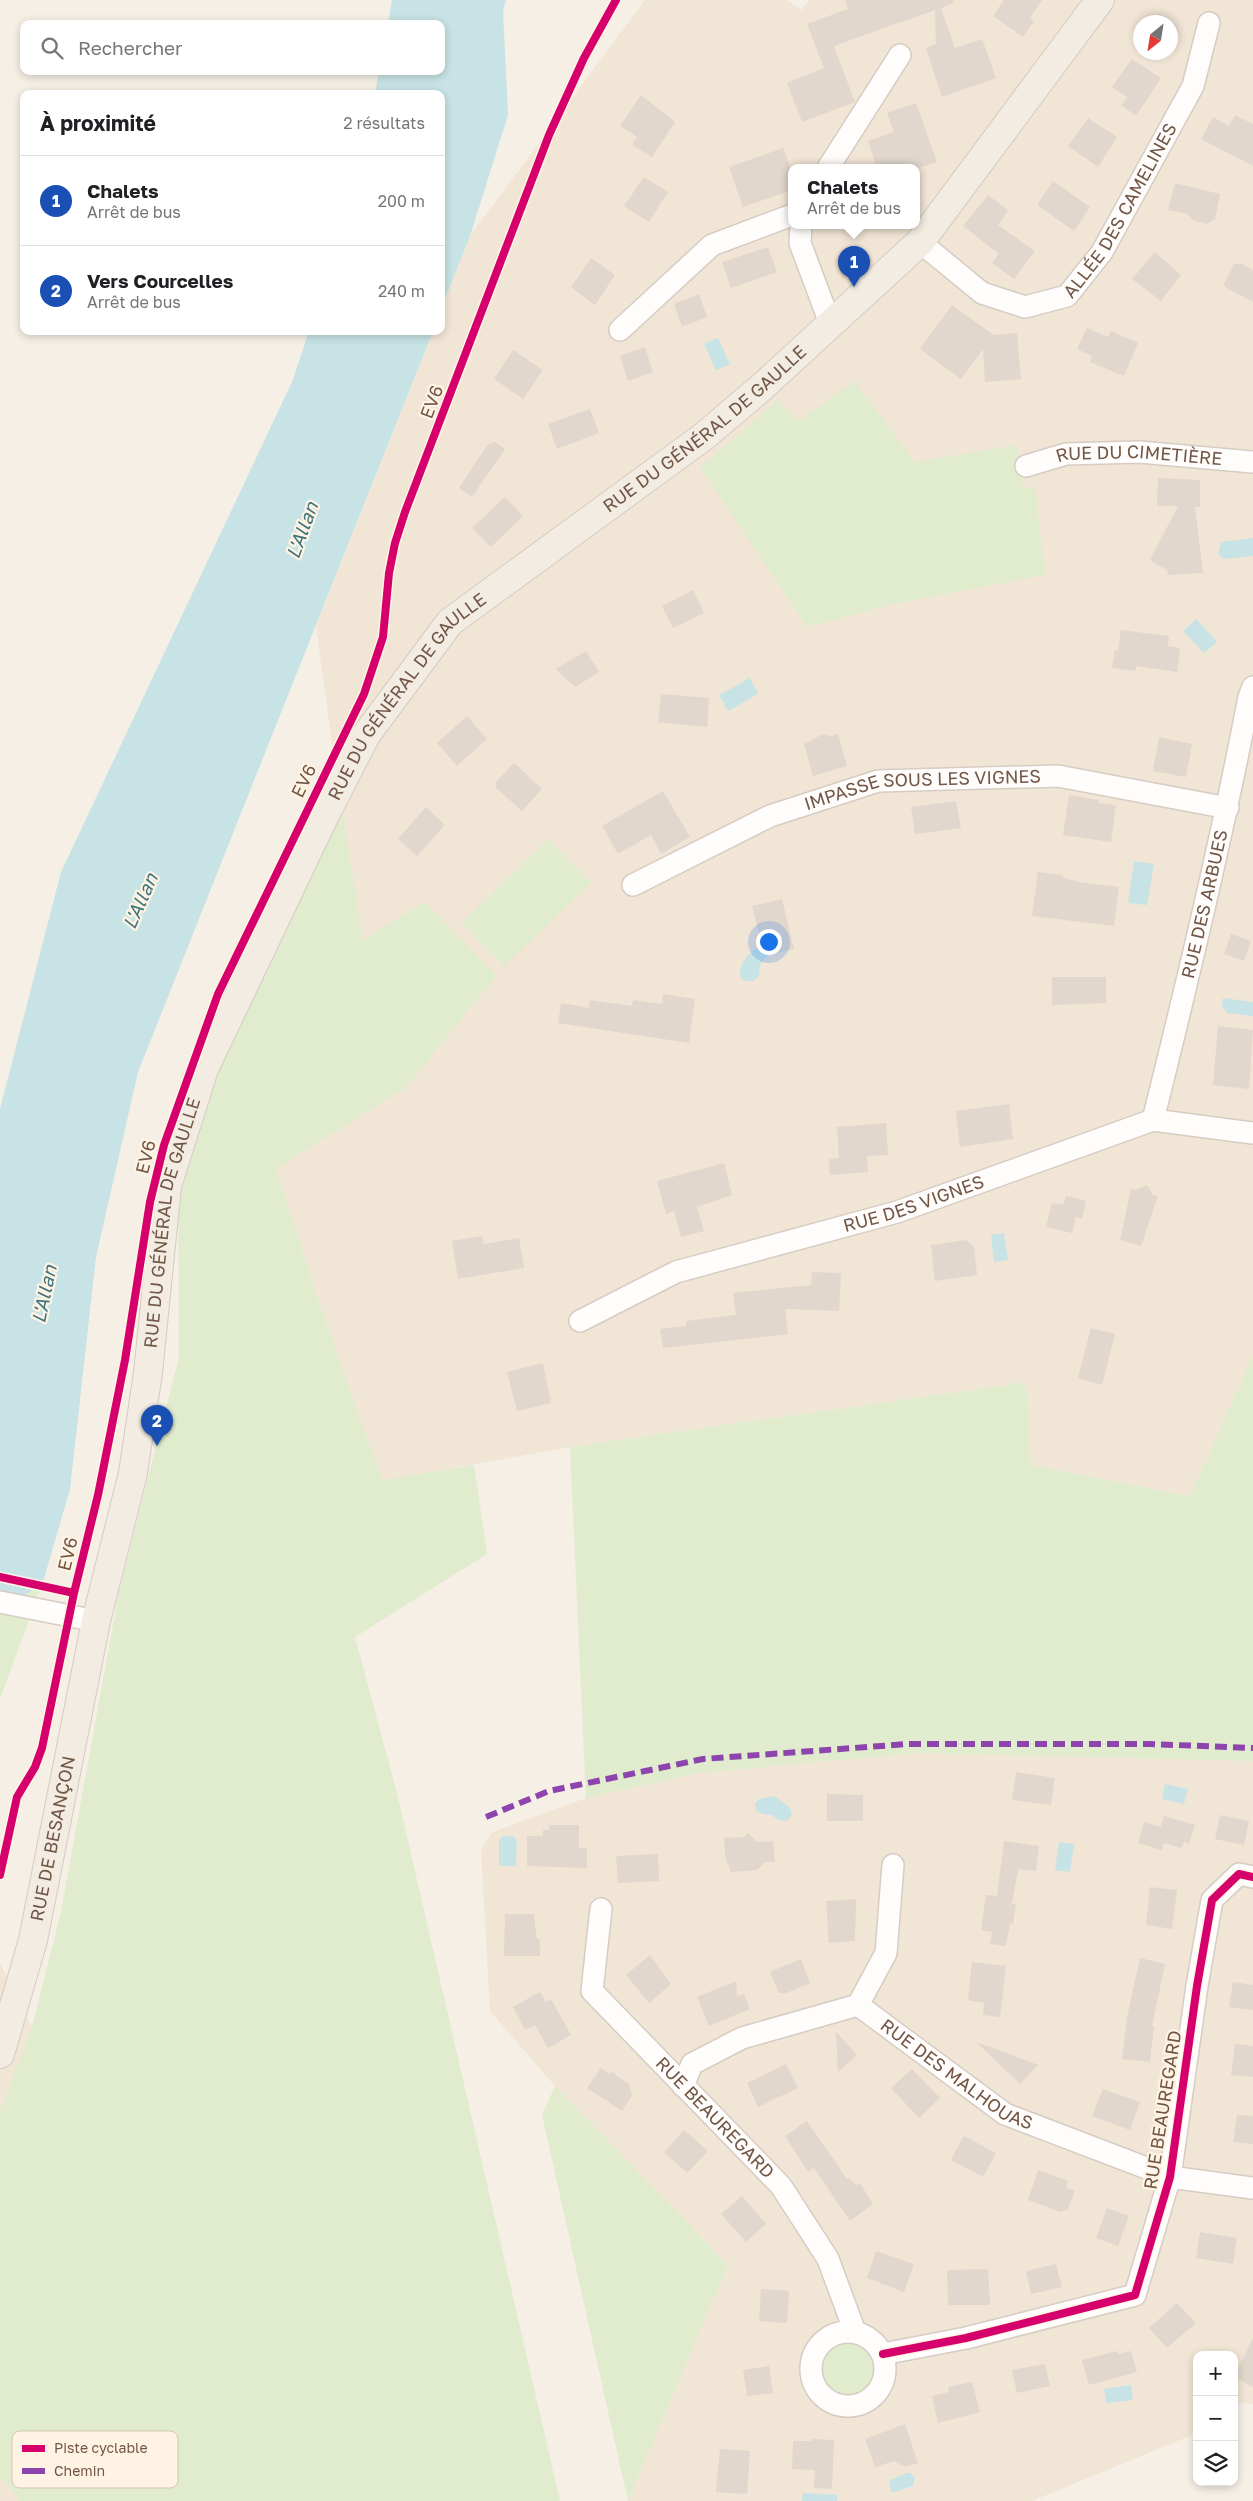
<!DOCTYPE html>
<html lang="fr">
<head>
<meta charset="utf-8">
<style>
  body { margin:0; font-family:"Golos Text",sans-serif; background:#f2f2f2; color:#202124 }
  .controls { position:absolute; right:15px; bottom:15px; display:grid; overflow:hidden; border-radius:10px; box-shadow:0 2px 8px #0003 }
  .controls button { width:45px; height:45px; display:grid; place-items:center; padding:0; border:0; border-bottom:1px solid #e0e0e0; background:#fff; color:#202124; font:25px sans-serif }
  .compass { position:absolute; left:1133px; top:15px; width:45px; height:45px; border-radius:50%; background:#fff; box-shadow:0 2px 8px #0003; rotate:210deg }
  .you { position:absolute; left:768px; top:941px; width:18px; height:18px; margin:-12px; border:4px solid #fff; border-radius:50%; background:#1a73e8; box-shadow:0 0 0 8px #1a73e833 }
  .badge { display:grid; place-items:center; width:32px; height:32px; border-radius:50%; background:#111827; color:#fff; font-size:16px; font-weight:700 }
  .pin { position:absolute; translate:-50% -41px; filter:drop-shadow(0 1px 2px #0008) }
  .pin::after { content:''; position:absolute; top:26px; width:18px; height:15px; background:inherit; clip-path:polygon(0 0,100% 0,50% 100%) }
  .popup { position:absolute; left:788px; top:164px; width:132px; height:65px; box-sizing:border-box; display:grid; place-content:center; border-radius:10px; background:#fff; filter:drop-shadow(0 1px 4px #0005); font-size:16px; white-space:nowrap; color:#757577 }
  .popup b { font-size:19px; color:#202124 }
  .popup::after { content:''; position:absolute; left:50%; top:100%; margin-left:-10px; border:10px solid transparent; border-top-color:#fff }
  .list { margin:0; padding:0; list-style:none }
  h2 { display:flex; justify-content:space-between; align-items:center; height:65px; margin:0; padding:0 20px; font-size:21px }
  h2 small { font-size:16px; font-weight:400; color:#757577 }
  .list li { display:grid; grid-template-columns:32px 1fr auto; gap:15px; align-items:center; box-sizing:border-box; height:90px; padding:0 20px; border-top:1px solid #e0e0e0 }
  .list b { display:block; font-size:19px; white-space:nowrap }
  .list p { margin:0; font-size:16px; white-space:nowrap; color:#757577 }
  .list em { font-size:16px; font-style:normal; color:#757577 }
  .icon { flex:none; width:28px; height:28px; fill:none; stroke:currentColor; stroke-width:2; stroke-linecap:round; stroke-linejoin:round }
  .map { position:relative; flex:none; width:1253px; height:2501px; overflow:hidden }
  .search { position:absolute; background:#fff; box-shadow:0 2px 8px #0003; left:20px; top:20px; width:425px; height:55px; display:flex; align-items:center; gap:12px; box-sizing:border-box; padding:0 18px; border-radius:10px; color:#757577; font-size:19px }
  .panel { position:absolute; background:#fff; box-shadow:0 2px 8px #0003; left:20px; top:90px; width:425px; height:245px; border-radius:10px }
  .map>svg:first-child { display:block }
  .residential { fill:#f1e5d5; fill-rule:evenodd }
  .green { fill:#e1eccf }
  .water { fill:#c7e3e5 }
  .pier { fill:#f5efe5 }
  .building { fill:#e1d7cd }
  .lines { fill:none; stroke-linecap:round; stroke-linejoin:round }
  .minor-casing { stroke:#d6ccc4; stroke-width:24 }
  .major-casing { stroke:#d4cbc3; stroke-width:30 }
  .minor { stroke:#fefdfb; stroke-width:21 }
  .major { stroke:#f2ece2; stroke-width:28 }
  .quiet { stroke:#8e44ad; stroke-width:6; stroke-dasharray:12 6; stroke-linecap:butt }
  .cycleway-casing { stroke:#fff4e4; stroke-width:11 }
  .cycleway { stroke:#d6006c; stroke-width:8 }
  .labels { text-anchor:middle; stroke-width:4.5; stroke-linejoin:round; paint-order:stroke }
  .street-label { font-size:18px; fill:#725646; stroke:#fff4e4 }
  .water-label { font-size:19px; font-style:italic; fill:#3e757f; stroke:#fff4e4 }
  .key { fill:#fff4e4; stroke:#d5c5b5; stroke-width:1 }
  .key-label { font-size:14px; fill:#725646 }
</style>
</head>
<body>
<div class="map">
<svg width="1253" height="2501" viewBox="0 0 1253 2501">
  <rect width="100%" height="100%" fill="#f5efe5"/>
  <path class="residential" d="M645 0H787L801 10 810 0H1253V1355L1190 1496 1031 1465 1026 1382 570 1447 382 1481 319 1302 276 1169 406 1088 363 941 346 845 316 626 433 331H441V310L470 236ZM1140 22H1170V52H1140ZM792 168H916V226H792Z
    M918 1753 1253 1761V2404L1234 2402V2355H1197V2433L1032 2501H628L728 2265 555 2086 490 2011 481 1849 493 1832 586 1798 700 1773Z
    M0 1963 32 2027 0 2111Z
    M0 2480 6 2482 19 2501H0Z"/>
  <path class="green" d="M854 381 915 462 1017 445 1023 488 1035 487 1045 575 898 603 807 627 700 467 779 400 798 421Z
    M341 805 363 940 425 902 496 976 406 1088 276 1169 319 1302 382 1480 474 1465 487 1554 355 1637 397 1793 560 2501H19L6 2482 0 2480V2111L32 2027 61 1912 119 1591 179 1357 178 1200 211 1086Z
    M548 839 591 882 504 967 461 923Z
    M1253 1355V1761L918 1753 700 1773 586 1798 570 1447 1026 1382 1031 1465 1190 1496Z
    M43 1582 0 1699V1614Z
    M555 2086 728 2265 628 2501 542 2115Z
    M819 2369a29 29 0 1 1 58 0a29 29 0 1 1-58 0Z"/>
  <path class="water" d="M392 0H506L503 11 508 115 470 236 441 310V94H375L379 71H441V24H388Z
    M309 331H433L138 1072 96 1257 70 1489 43 1582 0 1614V1109L61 872 292 382Z
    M718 338 730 364 716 370 704 344Z
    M1253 538V556L1223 559 1218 554 1221 542Z
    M1196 619 1217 642 1204 653 1183 631Z
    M750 678 758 694 728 711 719 695Z
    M1134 861 1154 864 1147 905 1128 903Z
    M763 945 768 948 770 953 760 965 759 976 753 981H744L740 976C738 964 753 947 763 945Z
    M1223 998 1253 1002V1016L1226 1013V1010L1222 1008Z
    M1004 1233 1008 1260 994 1262 991 1235Z
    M1165 1784 1188 1789 1184 1804 1162 1799Z
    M774 1796 790 1808 792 1814 788 1820 781 1821 771 1815 762 1814 756 1810 755 1804 759 1799Z
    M503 1836H513L517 1840 516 1866H499V1840Z
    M1059 1842 1074 1844 1070 1872 1055 1870Z
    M1131 2385 1133 2400 1106 2403 1104 2389Z
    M906 2473H910L915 2478 913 2486 894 2492 891 2491 889 2481Z
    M803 2493 837 2495V2501H802Z"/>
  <path class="pier" d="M0 1572 46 1583 36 1591 0 1582Z"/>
  <path class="building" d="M845 0H953L954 3 941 8 955 48 982 39 996 78 942 97 926 48 936 44 935 10 834 46 855 102 802 122 787 83 824 68 807 24 848 9Z
    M1004 0H1042L1030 18 1034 21 1023 37 993 16Z
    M1132 59 1161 78 1136 116 1121 105 1127 97 1112 87Z
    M641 95 675 122 652 157 632 145 637 137 620 126Z
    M916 103 937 162 918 168H877L868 141 894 132 887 113Z
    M1235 115 1253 124V166L1201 139 1213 117 1229 126Z
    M1088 118 1117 137 1098 167 1068 146Z
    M783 148 792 172V190L743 207 729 167Z
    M644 177 668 192 649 222 624 206Z
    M1053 181 1090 207 1074 231 1037 205Z
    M1175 183 1220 194 1215 219 1207 224 1192 220 1188 214 1168 210Z
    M988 195 1008 210 998 225 1035 251 1014 279 992 263 999 254 963 226Z
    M768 247 777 272 731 288 722 262Z
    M1155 252 1181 275 1161 301 1132 279Z
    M591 258 615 275 595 305 571 287Z
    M1234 264H1242L1253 270V302L1223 286Z
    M699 294 707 317 682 327 674 304Z
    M952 305 994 335 1017 333 1021 379 985 382 983 349 961 379 920 349Z
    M1087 328 1108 337 1111 331 1138 343 1124 376 1090 362 1092 356 1077 349Z
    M645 347 653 372 628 381 620 356Z
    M513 350 543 370 523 399 494 379Z
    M590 409 599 433 557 449 548 424Z
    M495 442 505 449 472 497 459 488 488 444Z
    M1158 478 1200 480V507H1195L1203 573 1168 575 1167 570 1150 560 1178 506H1157Z
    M505 497 523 516 491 547 472 528Z
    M693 590 704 613 673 628 662 606Z
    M1121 630 1169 636 1168 646 1180 648 1177 672 1136 666V671L1112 668 1115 650 1118 651Z
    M586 651 599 672 575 687 556 669Z
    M661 694 709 698 707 727 658 722Z
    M467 716 487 739 457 766 437 743Z
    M823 734 831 736 838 734 847 766 813 776 804 744Z
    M1159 737 1192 744 1186 777 1153 771Z
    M514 763 542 789 522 811 496 788V782Z
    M663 791 690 837 661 854 651 835 618 854 602 826Z
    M1069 795 1099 800V803L1116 805 1111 842 1063 835Z
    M956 801 961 828 915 834 911 807Z
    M426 807 445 825 417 856 398 839Z
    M1038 872 1063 875V877L1078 882 1119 887 1114 926 1032 916Z
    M782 899 794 949 773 954 769 939 761 941 752 906Z
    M1231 934 1251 941 1244 961 1224 954Z
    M1052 977H1106V1003L1052 1005Z
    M663 994 695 999 689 1043 558 1023 561 1003 589 1008 590 1000 632 1006 633 1000 662 1004Z
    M1218 1026 1253 1030 1249 1089 1213 1085Z
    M1009 1104 1013 1139 960 1147 956 1111Z
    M886 1123 888 1155 867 1156 868 1172 830 1175 829 1159 839 1158 837 1127Z
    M724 1163 732 1195 697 1207 704 1231 681 1237 674 1211 666 1214 657 1181Z
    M1147 1185 1153 1195 1158 1196 1141 1246 1120 1240 1131 1189 1136 1190Z
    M1066 1196 1086 1201 1082 1219 1076 1217 1072 1233 1046 1227 1052 1203 1063 1205Z
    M482 1236 484 1244 519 1238 524 1268 458 1279 452 1241Z
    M966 1240 974 1247 977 1275 935 1281 931 1245Z
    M812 1272 841 1273 839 1311 785 1309 788 1334 663 1348 660 1329 686 1326V1321L736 1315 733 1293 811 1285Z
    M1091 1328 1115 1334 1102 1385 1078 1378Z
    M543 1363 551 1403 517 1411 507 1372Z
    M1016 1772 1055 1778 1051 1805 1012 1800Z
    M827 1794 863 1795V1821H827Z
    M1220 1815 1249 1821 1244 1845 1215 1839Z
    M1164 1816 1195 1825 1189 1844 1184 1842 1181 1848 1164 1843 1162 1850 1138 1843 1144 1822 1161 1827Z
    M549 1825H579V1848H587V1868L527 1866V1836H543V1830H549Z
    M748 1833 757 1842 773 1841 775 1862H765L757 1870 731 1872 725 1856 724 1838 744 1837Z
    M1004 1841 1039 1846 1036 1871 1018 1869 1012 1904H1016L1013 1924 1010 1923 1006 1946 990 1944 992 1932 981 1930 986 1895 997 1896Z
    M658 1854 659 1881 618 1883 616 1856Z
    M1150 1887 1177 1890 1172 1929 1146 1925Z
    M856 1899 855 1941 829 1943 826 1901Z
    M505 1914H534L536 1934 537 1939H540V1956H504Z
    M650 1955 671 1984 649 2003 626 1975Z
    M1140 1958 1165 1964 1152 2026H1154L1150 2062 1122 2059 1127 2017Z
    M801 1959 810 1983 786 1993H779L770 1972Z
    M972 1962 1006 1966 1000 2017 983 2015 984 2003 968 2000Z
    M736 1981 737 1996 744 1994 750 2009 709 2026 697 1997Z
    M1233 1982 1253 1985V2010L1229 2007Z
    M540 1992 546 2002 551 1999 571 2035 548 2048 535 2025 525 2030 513 2007Z
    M836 2032 857 2055 838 2072Z
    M976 2042 1038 2065 1020 2084Z
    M1235 2044 1253 2046V2077L1231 2075Z
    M786 2064 798 2088 758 2107 747 2083Z
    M601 2068 610 2074 612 2072 630 2085 632 2096 622 2111 587 2088Z
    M912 2069 940 2098 919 2118 891 2088Z
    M1103 2089 1140 2102 1130 2130 1092 2116Z
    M1237 2115 1253 2116V2144L1233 2142Z
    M807 2121 847 2179 850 2178 856 2186 860 2183 873 2204 850 2221 814 2168 808 2172 785 2136Z
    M684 2130 708 2151 687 2173 664 2152Z
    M964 2136 996 2153 983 2177 951 2160Z
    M1038 2170 1068 2181 1066 2188 1075 2191 1068 2209 1061 2212 1028 2200Z
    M742 2196 766 2224 746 2242 721 2214Z
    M1107 2208 1129 2216 1118 2246 1096 2238Z
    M1200 2232 1237 2238 1233 2264 1196 2258Z
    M876 2251 914 2264 904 2292 867 2278Z
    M1056 2264 1062 2287 1031 2294 1026 2271Z
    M988 2269 990 2305H948L947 2270Z
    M761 2289 789 2291 787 2323 759 2321Z
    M1177 2303 1196 2323 1167 2348 1149 2328Z
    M1253 2338V2387L1234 2377Z
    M1117 2351 1118 2354 1131 2351 1137 2372 1089 2385 1082 2360Z
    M1045 2364 1050 2386 1017 2393 1012 2370Z
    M769 2366 773 2393 747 2396 743 2370Z
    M972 2382 980 2412 938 2423 932 2396 949 2392 948 2387Z
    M905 2424 918 2463 905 2467 894 2461 875 2467 865 2439Z
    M812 2439 834 2440 832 2489 814 2488 815 2470 792 2469 793 2441H811Z
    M720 2449 750 2451 747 2494 716 2492Z"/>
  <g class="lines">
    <g class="minor-casing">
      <g id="minor">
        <path d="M828 168 900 55"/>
        <path d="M801 226 800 243 830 323"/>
        <path id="s1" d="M920 242 982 293 1025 307 1067 296 1102 252 1193 86 1209 23"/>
        <path d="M620 330 712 245 792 215"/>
        <path id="s2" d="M1026 466 1066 454 1139 452 1253 462"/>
        <path id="s3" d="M633 885 770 816 878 781 1058 776 1228 808"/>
        <path id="s4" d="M1153 1120C1188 980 1222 839 1249 697L1253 687"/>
        <path id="s5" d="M580 1321 676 1272 897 1212 1153 1120 1253 1133"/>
        <path d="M0 1602 96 1621"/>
        <path id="s6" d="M601 1909 592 1991 781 2186 828 2259 855 2332"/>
        <path d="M858 2005 886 1953 893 1865"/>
        <path id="s7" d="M683 2086 692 2064 742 2038 858 2005 1005 2114 1170 2177 1253 2188"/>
        <circle cx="848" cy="2369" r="37"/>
        <path d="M883 2354 966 2338 1135 2295 1170 2177 1197 1986 1212 1900 1239 1874 1253 1877"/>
      </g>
    </g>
    <g class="major-casing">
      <g id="major">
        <path id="s8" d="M0 2054 33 1940 96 1621 133 1473 148 1373 167 1186 204 1069 323 819 366 735 450 622 703 437 762 387 920 242 1100 0"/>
      </g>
    </g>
    <use href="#minor" class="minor"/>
    <use href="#major" class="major"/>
    <path class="quiet" d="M486 1817 549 1791 703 1759 908 1744H1150L1253 1748"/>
    <g class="cycleway-casing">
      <path id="cycleway" d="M0 1577 74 1593
        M0 1875 17 1797 35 1767 42 1748 74 1593 98 1495 125 1360 150 1202 164 1145 218 994 364 694 383 637 389 573 395 543 405 512 549 135 584 58 616 0
        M883 2354 966 2338 1135 2295 1170 2177 1197 1986 1212 1900 1239 1874 1253 1877"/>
    </g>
    <use href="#cycleway" class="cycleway"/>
  </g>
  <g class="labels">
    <g class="street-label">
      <text dy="6" stroke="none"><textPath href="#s1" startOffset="270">ALLÉE DES CAMELINES</textPath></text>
      <text transform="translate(432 402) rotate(-69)" y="6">EV6</text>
      <text dy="6" stroke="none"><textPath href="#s8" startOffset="1840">RUE DU GÉNÉRAL DE GAULLE</textPath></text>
      <text dy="6" stroke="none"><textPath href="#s2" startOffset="115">RUE DU CIMETIÈRE</textPath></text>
      <text dy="6" stroke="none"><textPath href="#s8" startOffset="1435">RUE DU GÉNÉRAL DE GAULLE</textPath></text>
      <text transform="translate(304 781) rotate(-64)" y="6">EV6</text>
      <text dy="6" stroke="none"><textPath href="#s3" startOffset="310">IMPASSE SOUS LES VIGNES</textPath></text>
      <text dy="6" stroke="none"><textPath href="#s4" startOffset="222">RUE DES ARBUES</textPath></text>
      <text transform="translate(146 1157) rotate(-76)" y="6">EV6</text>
      <text dy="6" stroke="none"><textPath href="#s5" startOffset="355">RUE DES VIGNES</textPath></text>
      <text dy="6" stroke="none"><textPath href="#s8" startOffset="850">RUE DU GÉNÉRAL DE GAULLE</textPath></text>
      <text transform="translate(68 1554) rotate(-76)" y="6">EV6</text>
      <text dy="6" stroke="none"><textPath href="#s8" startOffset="222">RUE DE BESANÇON</textPath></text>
      <text dy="6" stroke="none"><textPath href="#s7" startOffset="322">RUE DES MALHOUAS</textPath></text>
      <text transform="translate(1163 2110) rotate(-81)" y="6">RUE BEAUREGARD</text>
      <text dy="6" stroke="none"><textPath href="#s6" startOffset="259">RUE BEAUREGARD</textPath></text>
    </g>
    <g class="water-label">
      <text transform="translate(302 530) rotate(-70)" y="7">L'Allan</text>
      <text transform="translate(140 901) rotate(-66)" y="7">L'Allan</text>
      <text transform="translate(44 1294) rotate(-78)" y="7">L'Allan</text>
    </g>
  </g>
  <rect x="12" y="2431" width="166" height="57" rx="8" class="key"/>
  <rect x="22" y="2445" width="23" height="7" fill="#d6006c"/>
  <rect x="22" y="2468" width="23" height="6" fill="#8e44ad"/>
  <g class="key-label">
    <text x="54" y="2453">Piste cyclable</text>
    <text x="54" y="2476">Chemin</text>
  </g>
</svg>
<div class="controls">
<button>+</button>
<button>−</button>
<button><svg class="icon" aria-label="layers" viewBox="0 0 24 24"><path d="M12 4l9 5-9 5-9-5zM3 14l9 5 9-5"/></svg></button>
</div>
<svg class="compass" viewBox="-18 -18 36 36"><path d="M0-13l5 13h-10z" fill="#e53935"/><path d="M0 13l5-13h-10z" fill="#757577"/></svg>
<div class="you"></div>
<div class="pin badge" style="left:854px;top:287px;background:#1a4fb4">1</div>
<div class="popup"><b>Chalets</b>Arrêt de bus</div>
<div class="pin badge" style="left:157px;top:1446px;background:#1a4fb4">2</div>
<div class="search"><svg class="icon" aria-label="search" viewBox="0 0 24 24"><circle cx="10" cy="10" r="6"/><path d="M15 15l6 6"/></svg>Rechercher</div>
<section class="panel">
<h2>À proximité<small>2 résultats</small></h2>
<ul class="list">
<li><span class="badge" style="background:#1a4fb4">1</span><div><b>Chalets</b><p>Arrêt de bus</p></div><em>200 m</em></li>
<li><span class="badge" style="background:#1a4fb4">2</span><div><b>Vers Courcelles</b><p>Arrêt de bus</p></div><em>240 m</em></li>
</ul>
</section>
</div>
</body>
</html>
